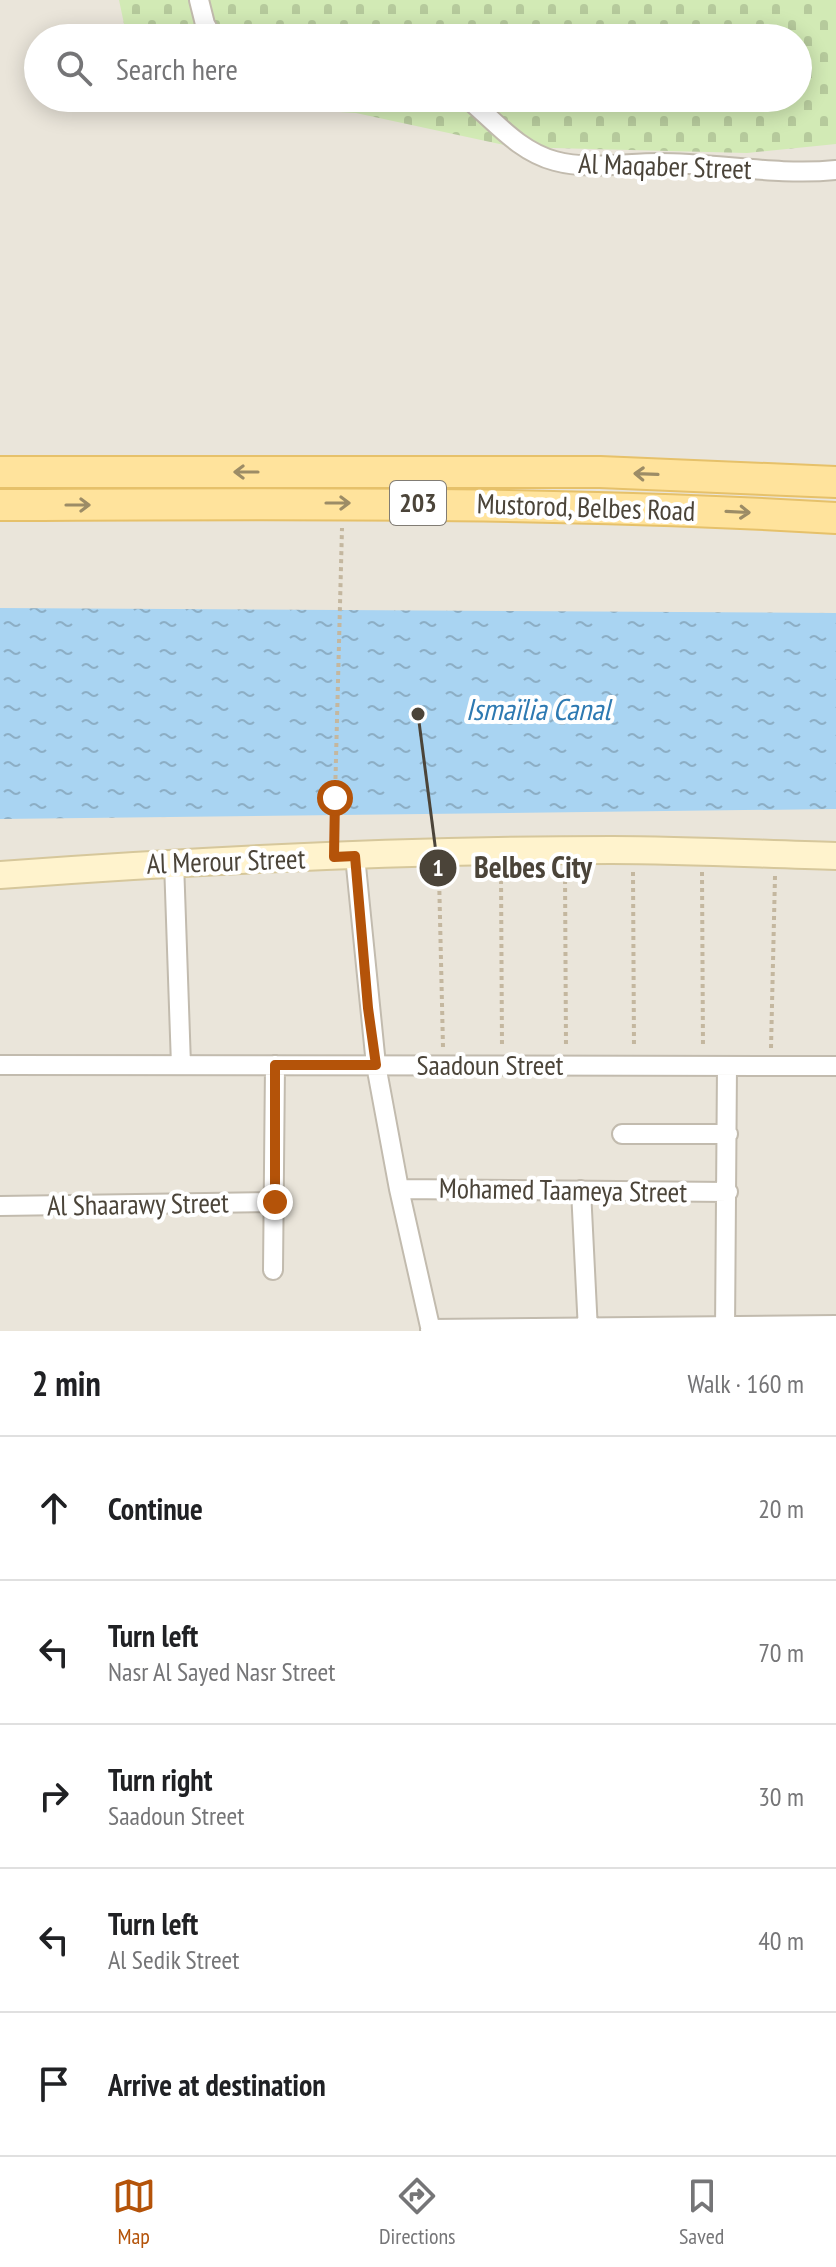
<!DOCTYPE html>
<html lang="en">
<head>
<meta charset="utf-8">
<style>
  body { margin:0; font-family:"PT Sans Narrow",sans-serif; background:#f6f6f6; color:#202124 }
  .stop { position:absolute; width:24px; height:24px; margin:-18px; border:6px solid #b45309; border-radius:50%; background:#fff }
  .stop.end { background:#b45309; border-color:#fff; box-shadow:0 2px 8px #0008 }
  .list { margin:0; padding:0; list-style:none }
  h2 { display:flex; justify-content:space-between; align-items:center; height:104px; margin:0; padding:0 32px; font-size:34px }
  h2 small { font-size:26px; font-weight:400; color:#757577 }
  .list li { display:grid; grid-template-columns:52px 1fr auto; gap:24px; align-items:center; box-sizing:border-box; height:144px; padding:0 32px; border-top:2px solid #e0e0e0 }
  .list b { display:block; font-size:30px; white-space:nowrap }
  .list p { margin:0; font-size:26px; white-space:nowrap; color:#757577 }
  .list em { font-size:26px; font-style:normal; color:#757577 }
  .icon { flex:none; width:44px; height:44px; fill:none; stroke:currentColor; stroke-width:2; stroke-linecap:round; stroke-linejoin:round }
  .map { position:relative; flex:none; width:836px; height:1331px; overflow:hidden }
  .search { position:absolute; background:#fff; box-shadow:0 4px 20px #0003; left:24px; right:24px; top:24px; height:88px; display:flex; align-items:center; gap:20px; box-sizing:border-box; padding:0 28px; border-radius:44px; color:#757577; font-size:30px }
  .sheet { height:824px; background:#fff }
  nav { display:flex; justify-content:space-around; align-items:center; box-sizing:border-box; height:112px; border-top:2px solid #e0e0e0; background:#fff; font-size:22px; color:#757577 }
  nav a { display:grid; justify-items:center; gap:4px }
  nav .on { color:#b45309 }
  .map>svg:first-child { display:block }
  .residential { fill:#eae5da; fill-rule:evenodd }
  .cemetery { fill:url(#cemetery-stones) }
  .water { fill:url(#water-ripples) }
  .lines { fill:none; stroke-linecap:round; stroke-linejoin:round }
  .street-casing { stroke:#c2bbae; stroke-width:22 }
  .secondary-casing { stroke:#d6c79b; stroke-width:30 }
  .primary-casing { stroke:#e6c16a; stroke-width:34 }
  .path { stroke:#c4b79f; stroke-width:4; stroke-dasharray:4 4; stroke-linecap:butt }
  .street { stroke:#fff; stroke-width:18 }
  .secondary { stroke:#fff3cd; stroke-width:26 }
  .primary { stroke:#ffe39c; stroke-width:30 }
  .oneway { stroke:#9c8c66 }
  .route { stroke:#b45309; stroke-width:10 }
  .labels { text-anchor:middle; stroke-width:8; stroke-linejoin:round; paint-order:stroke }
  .shield { fill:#fff; stroke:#817c74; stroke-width:2 }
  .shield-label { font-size:26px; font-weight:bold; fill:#4b4439 }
  .street-label { font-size:28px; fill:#4b4439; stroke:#fff }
  .water-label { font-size:30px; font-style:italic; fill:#2e7ab2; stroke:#fff }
  .leader { fill:none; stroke:#4b4439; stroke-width:3 }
  .callout-dot { fill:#4b4439; stroke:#fff; stroke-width:3 }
  .mark-label { font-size:24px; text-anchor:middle; font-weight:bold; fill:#fff }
  .callout-label { font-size:30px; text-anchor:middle; font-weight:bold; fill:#4b4439; stroke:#fff; stroke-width:8; stroke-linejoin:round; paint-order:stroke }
</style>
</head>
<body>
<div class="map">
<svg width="836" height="1331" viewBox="0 0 836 1331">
  <defs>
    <pattern id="cemetery-stones" width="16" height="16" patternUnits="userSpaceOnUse" patternTransform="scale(2)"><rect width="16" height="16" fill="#d2eab5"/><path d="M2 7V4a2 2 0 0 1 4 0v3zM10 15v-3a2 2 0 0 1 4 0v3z" fill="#b6ca9c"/></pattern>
    <pattern id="water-ripples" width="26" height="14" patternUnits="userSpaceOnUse" patternTransform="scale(2)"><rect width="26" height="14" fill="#a9d4f2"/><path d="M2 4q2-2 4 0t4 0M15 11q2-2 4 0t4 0" fill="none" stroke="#8caec5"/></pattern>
  </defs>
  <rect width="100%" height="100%" fill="#f6f3ec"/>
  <path class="residential" d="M0 0H836V1331H0ZM38 38H798V98H38Z"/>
  <path class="cemetery" d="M119 0H836V144L747 153 514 147 356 113 139 100 138 98H798V38H127Z"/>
  <path class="water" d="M0 608 836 613V809L0 819Z"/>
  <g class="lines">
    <g class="street-casing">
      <path id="street" d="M199 0 205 24 213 38
        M467 98C495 121 518 151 555 161 588 170 625 163 659 163 718 163 777 176 836 170
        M355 856 376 1065 399 1189 431 1331
        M174 862 181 1065
        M0 1065 836 1066
        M622 1134H728
        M399 1189 728 1192
        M581 1190 588 1331
        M0 1206 275 1202
        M273 1270 275 1065
        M430 1329 836 1325
        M725 1331 727 1066"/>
    </g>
    <g class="secondary-casing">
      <path id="secondary" d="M0 875C203 860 408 850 612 850 686 850 761 854 836 856"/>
    </g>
    <g class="primary-casing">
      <path id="primary" d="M0 472H600L836 482
        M0 505C279 504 557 501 836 518"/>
    </g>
    <path class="path" d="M334 835 342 528
      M501 872 502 1047
      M565 872 566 1047
      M633 872 634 1047
      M702 872 703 1048
      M439 875 443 1047
      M771 1048 775 876"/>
    <use href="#street" class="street"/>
    <use href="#secondary" class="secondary"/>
    <use href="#primary" class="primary"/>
  </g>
  <defs><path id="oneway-shaft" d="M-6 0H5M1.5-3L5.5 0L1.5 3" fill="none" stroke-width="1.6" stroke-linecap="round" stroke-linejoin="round" transform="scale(2)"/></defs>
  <g class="oneway">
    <use href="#oneway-shaft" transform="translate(246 472) rotate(-180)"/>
    <use href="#oneway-shaft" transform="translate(646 474) rotate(-178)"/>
    <use href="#oneway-shaft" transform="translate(338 503)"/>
    <use href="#oneway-shaft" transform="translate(78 505)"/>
    <use href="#oneway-shaft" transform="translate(738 512) rotate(3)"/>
  </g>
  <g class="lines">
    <path class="route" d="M275 1202V1065H376L368 1008 355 856 334 857 335 798"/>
  </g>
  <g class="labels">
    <rect class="shield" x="390" y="481" width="56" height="44" rx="6"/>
    <g class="shield-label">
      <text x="418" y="512">203</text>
    </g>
    <g class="street-label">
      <text transform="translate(665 166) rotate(2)" y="10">Al Maqaber Street</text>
      <text transform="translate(586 507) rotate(2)" y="10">Mustorod, Belbes Road</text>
      <text transform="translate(226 861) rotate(-2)" y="10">Al Merour Street</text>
      <text x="490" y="1075">Saadoun Street</text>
      <text transform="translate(563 1190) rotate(1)" y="10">Mohamed Taameya Street</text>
      <text transform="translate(138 1204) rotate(-1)" y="10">Al Shaarawy Street</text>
    </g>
    <g class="water-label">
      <text x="538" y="720">Ismaïlia Canal</text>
    </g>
  </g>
  <path class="leader" d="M418 714L438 868"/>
  <g class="callout-dot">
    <circle cx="418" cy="714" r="8"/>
    <circle cx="438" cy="868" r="20"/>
  </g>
  <g class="mark-label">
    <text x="438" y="876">1</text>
  </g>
  <g class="callout-label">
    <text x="533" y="878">Belbes City</text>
  </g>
</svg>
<div class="stop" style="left:335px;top:798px"></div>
<div class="stop end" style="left:275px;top:1202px"></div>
<div class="search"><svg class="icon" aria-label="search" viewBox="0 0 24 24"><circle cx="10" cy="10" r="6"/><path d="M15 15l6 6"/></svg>Search here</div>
</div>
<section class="sheet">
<h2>2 min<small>Walk · 160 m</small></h2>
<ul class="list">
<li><svg class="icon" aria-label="ahead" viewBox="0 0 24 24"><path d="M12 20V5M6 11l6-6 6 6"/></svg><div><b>Continue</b></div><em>20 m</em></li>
<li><svg class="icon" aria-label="left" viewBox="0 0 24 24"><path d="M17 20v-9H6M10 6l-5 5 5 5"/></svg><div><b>Turn left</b><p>Nasr Al Sayed Nasr Street</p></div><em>70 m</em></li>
<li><svg class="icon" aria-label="right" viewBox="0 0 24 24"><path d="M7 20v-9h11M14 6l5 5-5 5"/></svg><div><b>Turn right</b><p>Saadoun Street</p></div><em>30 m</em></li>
<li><svg class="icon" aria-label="left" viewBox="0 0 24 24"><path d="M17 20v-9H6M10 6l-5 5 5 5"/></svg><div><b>Turn left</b><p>Al Sedik Street</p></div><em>40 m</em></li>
<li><svg class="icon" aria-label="arrive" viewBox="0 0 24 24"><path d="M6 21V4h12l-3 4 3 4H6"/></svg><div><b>Arrive at destination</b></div></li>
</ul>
</section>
<nav>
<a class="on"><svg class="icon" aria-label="map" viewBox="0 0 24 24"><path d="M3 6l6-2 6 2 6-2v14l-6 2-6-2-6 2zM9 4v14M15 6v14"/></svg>Map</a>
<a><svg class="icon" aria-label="directions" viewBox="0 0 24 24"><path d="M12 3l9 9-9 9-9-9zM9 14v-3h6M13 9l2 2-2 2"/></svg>Directions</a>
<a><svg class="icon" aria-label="saved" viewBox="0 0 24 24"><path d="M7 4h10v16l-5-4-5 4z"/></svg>Saved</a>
</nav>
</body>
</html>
